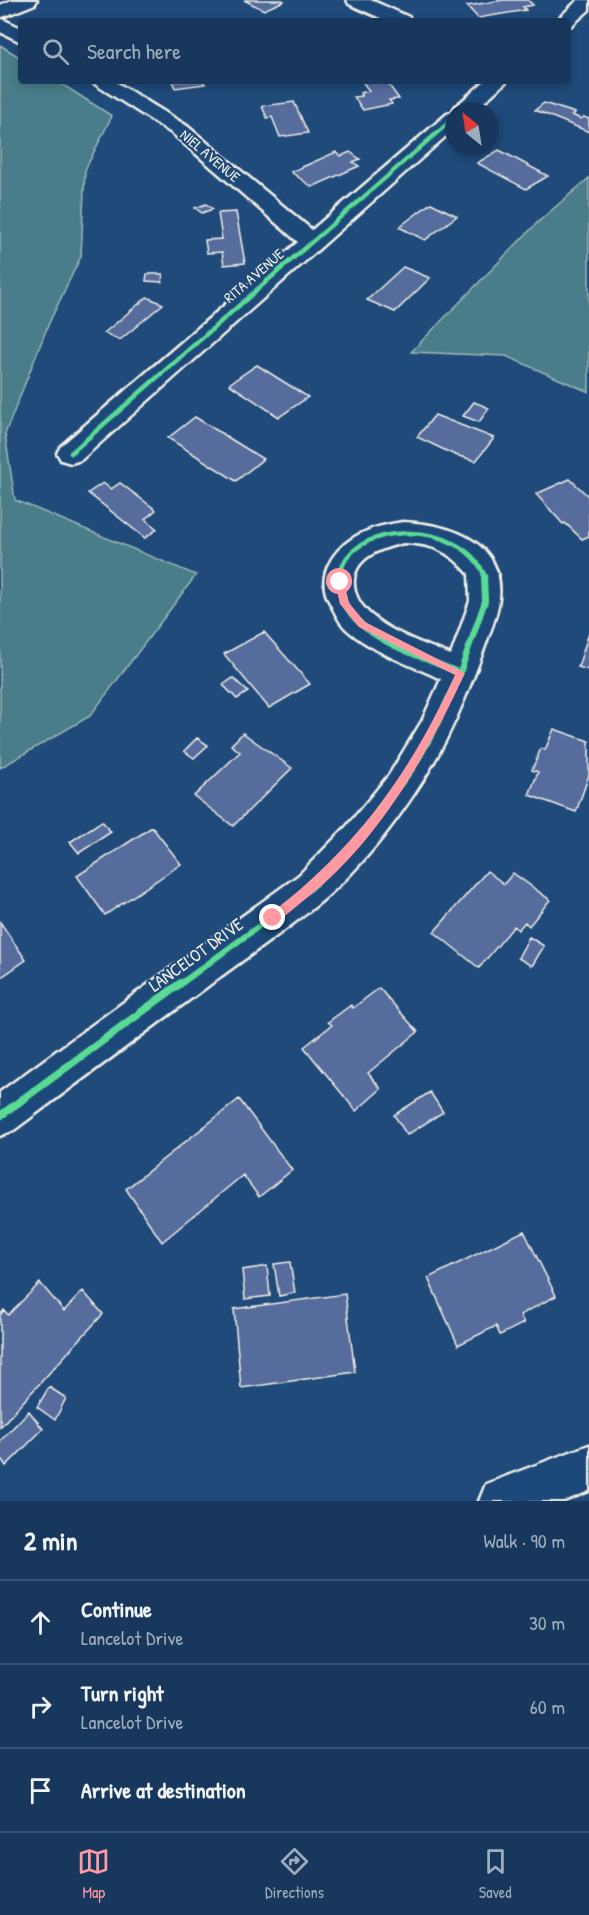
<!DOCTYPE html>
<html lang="en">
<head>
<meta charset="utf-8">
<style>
  body { margin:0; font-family:"Patrick Hand",sans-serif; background:#244365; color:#f1f3f6 }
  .compass { position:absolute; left:445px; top:102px; width:54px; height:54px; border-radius:50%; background:#17385c; box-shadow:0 3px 9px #0003; rotate:330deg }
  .stop { position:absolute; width:18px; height:18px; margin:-14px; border:4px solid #ff9aa2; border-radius:50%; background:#fff }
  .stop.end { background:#ff9aa2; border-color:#fff; box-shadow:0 2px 6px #0008 }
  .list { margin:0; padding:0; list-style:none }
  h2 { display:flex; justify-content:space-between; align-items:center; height:78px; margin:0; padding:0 24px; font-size:26px }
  h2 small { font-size:20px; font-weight:400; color:#9eacbb }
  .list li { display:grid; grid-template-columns:39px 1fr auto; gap:18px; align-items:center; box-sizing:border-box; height:84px; padding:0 24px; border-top:2px solid #365272 }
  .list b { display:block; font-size:22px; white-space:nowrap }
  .list p { margin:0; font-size:20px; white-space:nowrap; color:#9eacbb }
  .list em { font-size:20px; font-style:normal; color:#9eacbb }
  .icon { flex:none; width:33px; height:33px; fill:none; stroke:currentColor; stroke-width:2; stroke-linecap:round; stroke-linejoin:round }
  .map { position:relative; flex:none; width:589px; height:1501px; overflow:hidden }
  .search { position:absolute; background:#17385c; box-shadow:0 3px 9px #0003; left:18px; right:18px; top:18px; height:66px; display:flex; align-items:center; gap:15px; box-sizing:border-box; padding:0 21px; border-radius:6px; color:#9eacbb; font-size:22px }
  .sheet { height:330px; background:#17385c }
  nav { display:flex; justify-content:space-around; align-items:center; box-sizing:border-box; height:84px; border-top:2px solid #365272; background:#17385c; font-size:16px; color:#9eacbb }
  nav a { display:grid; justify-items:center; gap:3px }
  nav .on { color:#ff9aa2 }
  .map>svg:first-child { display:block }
  .green { fill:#4a7d89; stroke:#9fb7b8; stroke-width:1.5 }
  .building { fill:#566c9c; stroke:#f4f1e8; stroke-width:1.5 }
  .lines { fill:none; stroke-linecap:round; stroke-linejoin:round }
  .minor-casing { stroke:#f4f1e8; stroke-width:5 }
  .minor { fill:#1f4a7a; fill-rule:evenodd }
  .cycleway-far3-casing { stroke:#1f4a7a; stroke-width:6 }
  .cycleway-far2-casing { stroke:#1f4a7a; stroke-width:8 }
  .cycleway-far1-casing { stroke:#1f4a7a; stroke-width:10 }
  .cycleway-casing { stroke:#1f4a7a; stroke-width:11 }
  .cycleway-far3 { stroke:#5adb95; stroke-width:4 }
  .cycleway-far2 { stroke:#5adb95; stroke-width:4.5 }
  .cycleway-far1 { stroke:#5adb95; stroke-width:6 }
  .cycleway { stroke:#5adb95; stroke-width:8 }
  .route { fill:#ff9aa2 }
  .labels { text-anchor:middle; stroke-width:4.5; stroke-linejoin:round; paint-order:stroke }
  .far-street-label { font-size:15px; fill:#f4f1e8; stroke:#1f4a7a }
  .street-label { font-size:18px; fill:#f4f1e8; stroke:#1f4a7a }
</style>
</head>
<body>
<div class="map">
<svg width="589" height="1501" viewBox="0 0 589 1501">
  <rect width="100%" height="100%" fill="#1f4a7a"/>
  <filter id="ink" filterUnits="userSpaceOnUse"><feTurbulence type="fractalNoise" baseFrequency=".0167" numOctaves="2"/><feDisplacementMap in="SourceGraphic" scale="12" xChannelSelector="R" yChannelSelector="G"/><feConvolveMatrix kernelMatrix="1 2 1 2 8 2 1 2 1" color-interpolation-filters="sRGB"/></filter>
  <g filter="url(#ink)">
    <path class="green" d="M0 45 21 58V81H57L112 116 85 170 81 256 49 323 5 434 15 500 196 575 90 716 0 768Z
      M589 178V392L506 356 411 352 538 222Z"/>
    <path class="building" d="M244 0H282L284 1 264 10Z
      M503 0H528L533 5 523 7 526 10 478 18 467 6Z
      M172 81H203L205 84 175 88Z
      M362 81H386L399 99 389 100 392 104 363 110 354 97 362 96 360 93 369 91Z
      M294 102 308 133 280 137 272 117 267 118 262 106Z
      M544 103 575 113 572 115 581 119 584 117 589 119V132L535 110Z
      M499 150 548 176 526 189 477 163Z
      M336 152 341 156 350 152 360 159 353 162 359 166 312 187 291 172Z
      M431 203 457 216 425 240 399 227Z
      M206 204 213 209 202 213 195 208Z
      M236 212 245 263 224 265 222 252 207 253 205 240 222 239 218 213Z
      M403 267 430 278 395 312 367 300Z
      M147 274H163L162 282 146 281Z
      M147 297 163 304 120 340 104 333Z
      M257 365 308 397 279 417 229 384Z
      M474 402 489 408 479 422 463 416Z
      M435 415 494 438 476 461 455 455 417 437Z
      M195 417 263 459 236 481 168 438Z
      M570 479 589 497V536L582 539 565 523 563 524 536 494Z
      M103 483 111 489 120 483 156 510 145 519 157 529 145 538 88 493Z
      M264 632 310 684 269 708 224 654Z
      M589 633V670L578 667Z
      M233 678 248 692 237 699 223 685Z
      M554 729 589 741V775L576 812 529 795 538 772 532 770 541 748 545 750Z
      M243 733 292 768 233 826 194 796 240 752 231 745Z
      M197 738 208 745 194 758 184 751Z
      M102 821 111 832 79 853 70 842Z
      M152 827 181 864 105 915 77 876Z
      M487 871 504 884 513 873 550 900 529 926 525 922 518 930 514 926 479 968 434 932Z
      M0 922 26 960 0 978Z
      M529 937 544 946 532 966 518 958Z
      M379 988 418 1032 368 1073 381 1089 356 1111 304 1047 332 1025 328 1022 351 1005 353 1008Z
      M430 1092 443 1112 407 1135 394 1115Z
      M239 1099 292 1170 259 1197 243 1175 162 1242 126 1189Z
      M524 1231 556 1296 520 1315 524 1323 500 1335 496 1326 458 1345 428 1278Z
      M290 1262 295 1293 279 1296 274 1264Z
      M267 1266 270 1296 245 1299 242 1270Z
      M40 1283 64 1311 83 1291 103 1314 0 1427V1315L4 1310 8 1315Z
      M345 1294 355 1372 241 1388 234 1309Z
      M49 1387 66 1398 55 1420 37 1407Z
      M29 1411 43 1429 6 1466 0 1457V1441Z"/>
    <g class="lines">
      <g class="minor-casing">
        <path id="minor" d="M12 0H37L35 4 0 18V5Z
          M347 0H371L409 17 411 21H387L349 4Z
          M578 0H589V10L572 25 568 26V21H556Z
          M0 18 21 28V42L0 32Z
          M90 81H114L187 126 312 230 447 114 452 112 455 107 485 81H507L474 111H454V129L81 460 71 463 61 460 57 453 61 446 298 242 173 134Z
          M403 522C466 525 518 552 493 624 474 677 455 729 425 777 398 820 363 866 324 899 286 931 243 959 204 989 140 1036 77 1083 14 1130L0 1136V1092L299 875 346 827 389 775 422 721 441 679C411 665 377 654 351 633 340 625 336 614 330 603 313 573 338 542 367 531 378 526 391 524 403 522ZM403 543C433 544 449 551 469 574L470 601 451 655C419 642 351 621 354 580 356 556 383 548 403 543Z
          M589 1445V1491L564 1501H479L486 1484Z"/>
      </g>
      <use href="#minor" class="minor"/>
      <g class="cycleway-far3-casing">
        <path id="cycleway-far3" d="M297 255 454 118"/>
      </g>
      <g class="cycleway-far2-casing">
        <path id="cycleway-far2" d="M71 453 299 253
          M340 577C344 521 463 516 485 577"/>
      </g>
      <g class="cycleway-far1-casing">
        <path id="cycleway-far1" d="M340 576C335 634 417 654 460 673
          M460 673 485 601 484 576
          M179 985 312 887 359 838 413 768 434 731 460 673"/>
      </g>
      <g class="cycleway-casing">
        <path id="cycleway" d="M0 1116 181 983"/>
      </g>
      <use href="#cycleway-far3" class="cycleway-far3"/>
      <use href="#cycleway-far2" class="cycleway-far2"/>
      <use href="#cycleway-far1" class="cycleway-far1"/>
      <use href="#cycleway" class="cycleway"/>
    </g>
  </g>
  <path class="route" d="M340 579 344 582 349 603 365 622 465 673C426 757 378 843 303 901 294 908 284 918 273 923L270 921V914C357 847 409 775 455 675L359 627 340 604 335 582Z"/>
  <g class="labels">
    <g class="far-street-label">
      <text transform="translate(210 156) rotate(40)" y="5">NIEL AVENUE</text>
      <text transform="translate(254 276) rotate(-41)" y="5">RITA AVENUE</text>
    </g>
    <g class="street-label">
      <text transform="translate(196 955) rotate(-36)" y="6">LANCELOT DRIVE</text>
    </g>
  </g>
</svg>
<svg class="compass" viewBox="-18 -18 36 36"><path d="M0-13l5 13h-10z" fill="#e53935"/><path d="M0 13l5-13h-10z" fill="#9eacbb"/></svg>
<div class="stop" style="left:340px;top:582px"></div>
<div class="stop end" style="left:273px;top:918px"></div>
<div class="search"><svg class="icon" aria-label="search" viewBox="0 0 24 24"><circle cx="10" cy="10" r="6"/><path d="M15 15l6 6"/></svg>Search here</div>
</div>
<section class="sheet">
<h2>2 min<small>Walk · 90 m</small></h2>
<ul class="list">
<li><svg class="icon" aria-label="ahead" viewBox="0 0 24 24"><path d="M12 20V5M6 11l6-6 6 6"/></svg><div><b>Continue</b><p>Lancelot Drive</p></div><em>30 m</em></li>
<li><svg class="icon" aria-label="right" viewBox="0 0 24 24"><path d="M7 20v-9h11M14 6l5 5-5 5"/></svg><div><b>Turn right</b><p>Lancelot Drive</p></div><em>60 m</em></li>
<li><svg class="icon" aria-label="arrive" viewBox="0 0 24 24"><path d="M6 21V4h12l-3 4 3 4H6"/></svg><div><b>Arrive at destination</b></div></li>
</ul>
</section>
<nav>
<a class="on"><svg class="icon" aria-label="map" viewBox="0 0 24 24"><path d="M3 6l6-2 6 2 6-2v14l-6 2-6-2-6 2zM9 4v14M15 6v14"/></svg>Map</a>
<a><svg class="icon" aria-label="directions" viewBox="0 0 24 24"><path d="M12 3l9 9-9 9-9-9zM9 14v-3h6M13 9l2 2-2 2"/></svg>Directions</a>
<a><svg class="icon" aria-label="saved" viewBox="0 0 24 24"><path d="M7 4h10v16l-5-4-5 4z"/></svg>Saved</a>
</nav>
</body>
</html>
